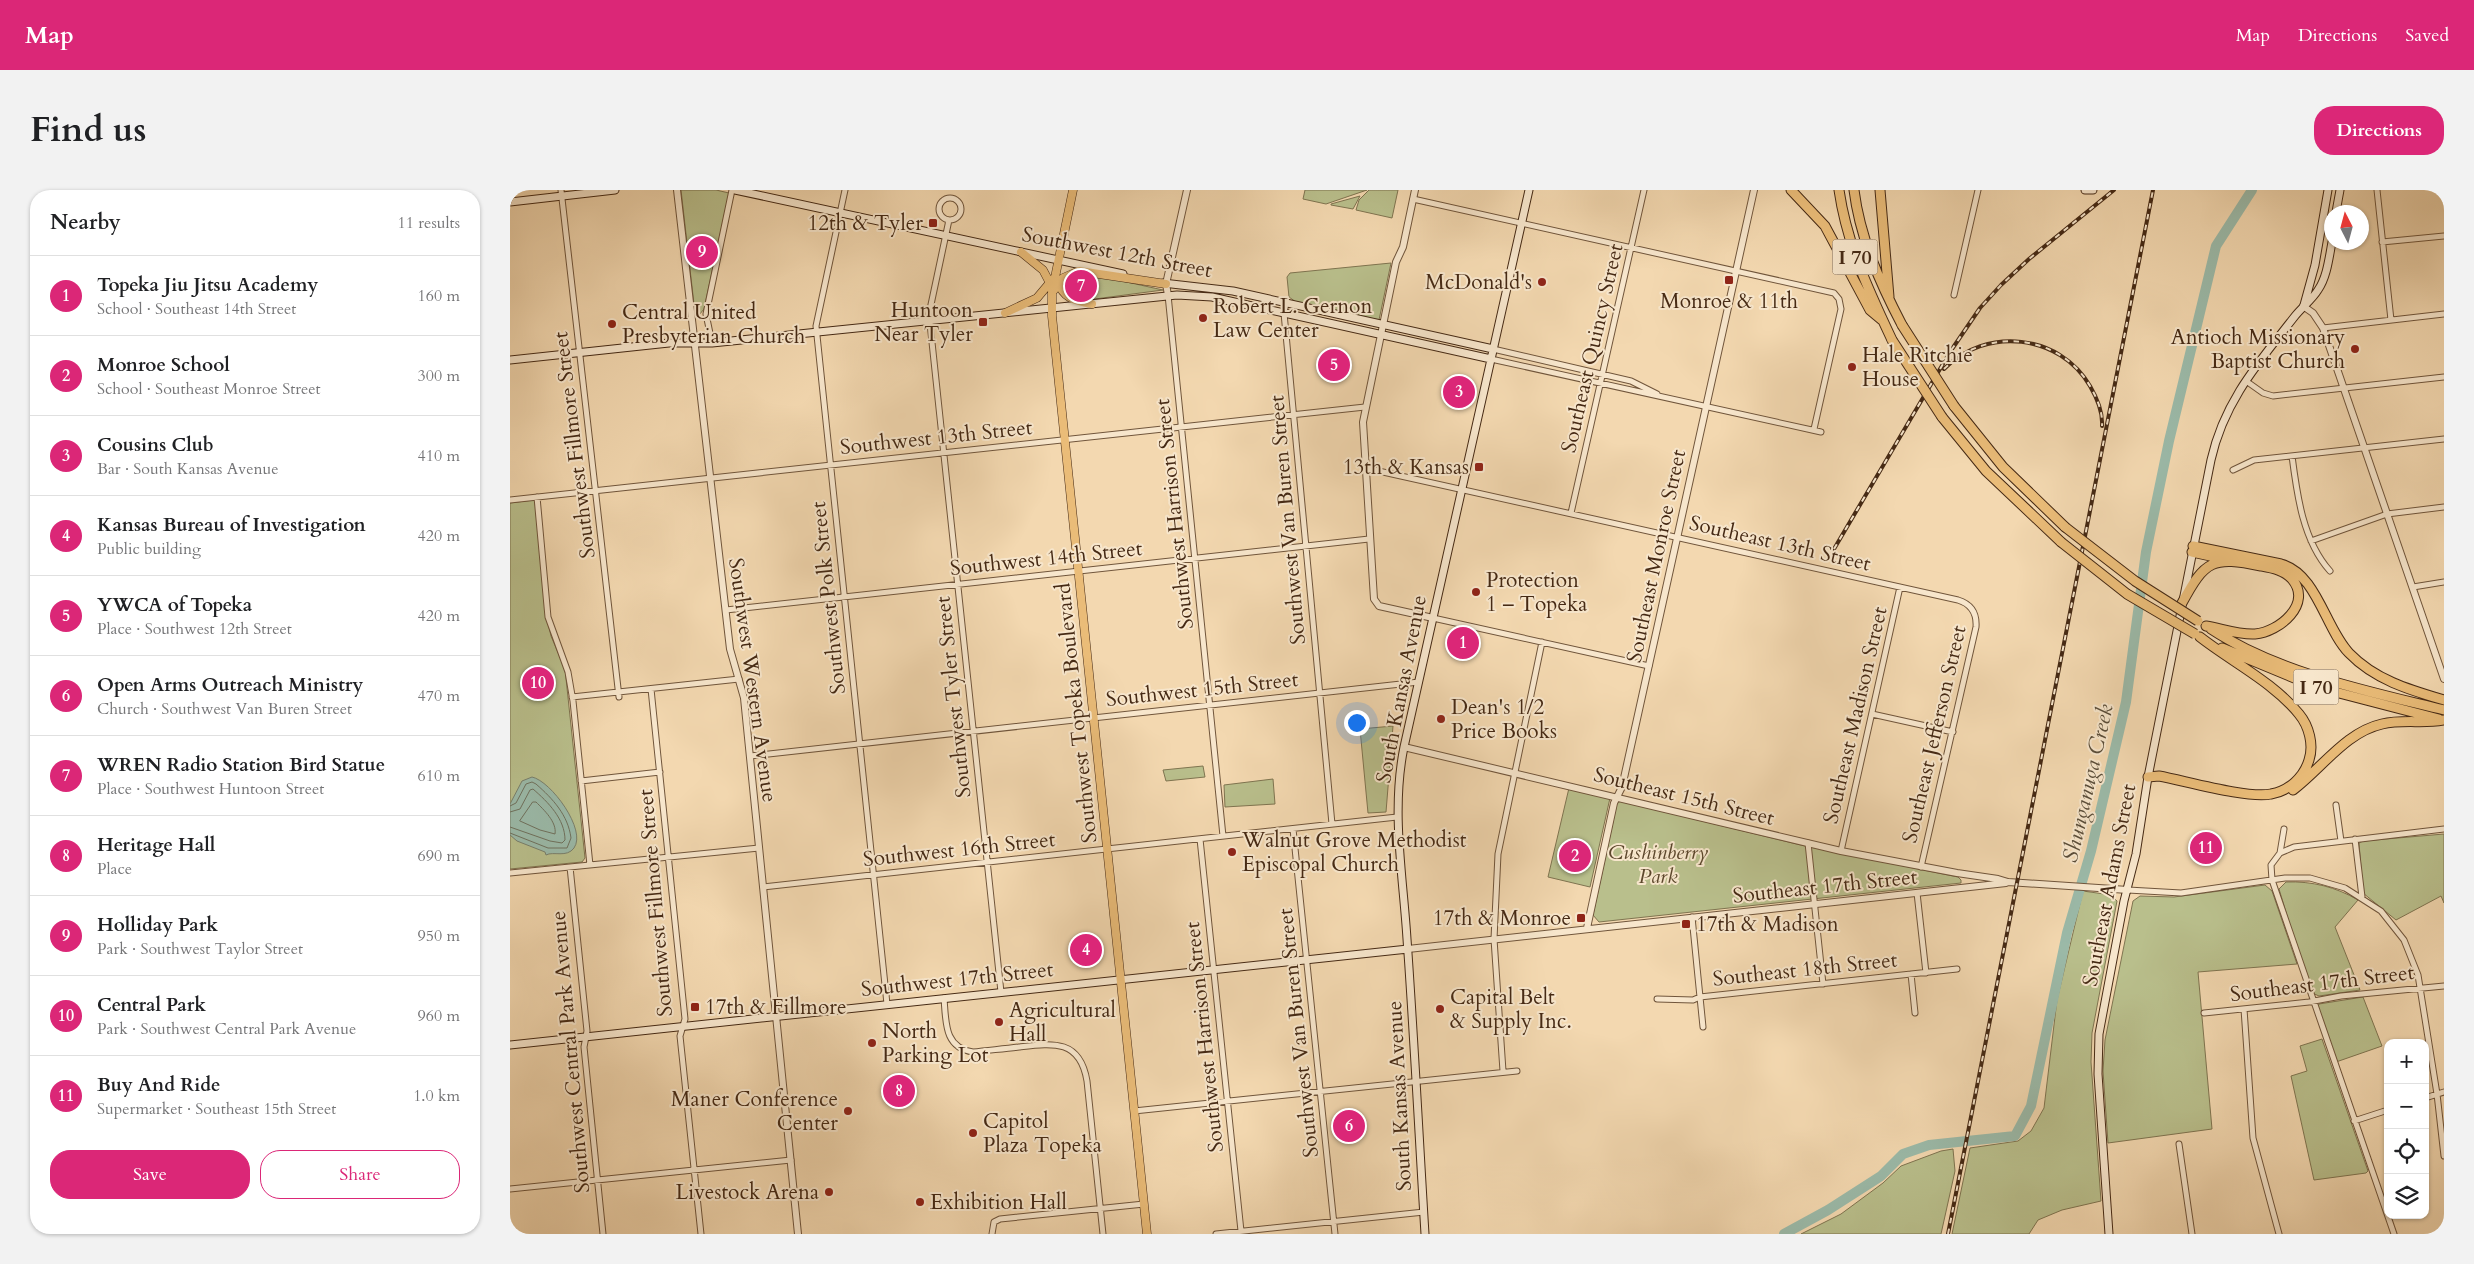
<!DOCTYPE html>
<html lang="en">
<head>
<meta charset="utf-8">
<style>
  body { margin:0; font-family:Cardo,serif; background:#f2f2f2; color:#202124 }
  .controls { position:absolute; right:15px; bottom:15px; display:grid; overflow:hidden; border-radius:10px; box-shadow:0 1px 4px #0004 }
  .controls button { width:45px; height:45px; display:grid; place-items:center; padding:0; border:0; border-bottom:1px solid #e0e0e0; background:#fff; color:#202124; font:25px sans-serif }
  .compass { position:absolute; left:1814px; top:15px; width:45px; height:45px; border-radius:50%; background:#fff; box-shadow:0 1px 4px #0004; rotate:354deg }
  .you { position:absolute; left:846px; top:532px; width:18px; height:18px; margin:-12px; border:4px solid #fff; border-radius:50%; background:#1a73e8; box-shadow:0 0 0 8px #1a73e833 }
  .badge { display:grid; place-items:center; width:32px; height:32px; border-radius:50%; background:#db2777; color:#fff; font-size:16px; font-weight:700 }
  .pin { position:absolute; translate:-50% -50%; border:2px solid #fff; box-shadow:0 1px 5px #0006 }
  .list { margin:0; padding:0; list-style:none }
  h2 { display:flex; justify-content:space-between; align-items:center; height:65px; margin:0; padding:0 20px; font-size:21px }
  h2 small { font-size:16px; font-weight:400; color:#757577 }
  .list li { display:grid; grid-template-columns:32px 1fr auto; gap:15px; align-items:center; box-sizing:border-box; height:80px; padding:0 20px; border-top:1px solid #e0e0e0 }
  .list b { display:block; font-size:19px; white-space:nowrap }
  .list p { margin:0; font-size:16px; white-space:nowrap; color:#757577 }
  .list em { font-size:16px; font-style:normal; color:#757577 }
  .actions { display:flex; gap:10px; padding:15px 20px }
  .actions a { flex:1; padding:11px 0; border:1px solid #db2777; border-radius:20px; text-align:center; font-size:18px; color:#db2777 }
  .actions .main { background:#db2777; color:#fff }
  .icon { flex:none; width:28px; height:28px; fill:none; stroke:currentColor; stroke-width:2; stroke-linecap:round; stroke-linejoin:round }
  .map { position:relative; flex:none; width:1934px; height:1044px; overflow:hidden; border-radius:20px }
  header { display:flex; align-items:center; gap:30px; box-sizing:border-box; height:70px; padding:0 25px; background:#db2777; color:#fff }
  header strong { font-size:24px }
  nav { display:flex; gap:28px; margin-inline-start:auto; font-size:18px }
  .intro { display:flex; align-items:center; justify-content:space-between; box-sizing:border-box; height:120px; padding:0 30px }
  h1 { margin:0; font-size:35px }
  .button { padding:12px 22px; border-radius:20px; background:#db2777; color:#fff; font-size:18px; font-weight:700 }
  main { display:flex; gap:30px; padding:0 30px }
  aside { flex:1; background:#fff; border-radius:20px; box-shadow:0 1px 4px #0004 }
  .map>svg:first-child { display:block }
  .green { fill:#b9bf8c; stroke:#7f7450 }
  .water { fill:#9bbaa9; stroke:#79806d }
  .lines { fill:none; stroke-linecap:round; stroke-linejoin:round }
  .shore { stroke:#70725e; stroke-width:1 }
  .river { stroke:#9bbaa9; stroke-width:10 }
  .minor-casing { stroke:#70553b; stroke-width:7 }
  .tertiary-casing { stroke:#70553b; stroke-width:8 }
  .secondary-casing { stroke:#452914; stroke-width:9 }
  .primary-casing { stroke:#452914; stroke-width:9 }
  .motorway-casing { stroke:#452914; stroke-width:11 }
  .minor { stroke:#f7e6cc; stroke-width:5 }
  .tertiary { stroke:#f7e6cc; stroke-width:6 }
  .secondary { stroke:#f7e6cc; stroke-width:7 }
  .primary { stroke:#eabc78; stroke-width:8 }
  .motorway { stroke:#eabc78; stroke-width:9 }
  .rail-casing { stroke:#452914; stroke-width:4 }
  .rail { stroke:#f7e6cc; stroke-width:2; stroke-dasharray:5.5; stroke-linecap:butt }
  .motorway-bridge-casing { stroke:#452914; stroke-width:11; stroke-linecap:butt }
  .motorway-bridge { stroke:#eabc78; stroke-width:9 }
  .poi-dot { fill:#8f2418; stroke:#f7e6cc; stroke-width:2 }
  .labels { text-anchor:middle; stroke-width:4; stroke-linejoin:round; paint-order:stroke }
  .shield { fill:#f7e6cc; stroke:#7a624b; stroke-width:1 }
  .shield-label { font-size:20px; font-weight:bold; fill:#452914 }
  .poi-label { font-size:21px; fill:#452914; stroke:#f7e6cc; text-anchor:start }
  .street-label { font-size:21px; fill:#452914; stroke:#f7e6cc }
  .park-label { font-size:21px; font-style:italic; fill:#5c472c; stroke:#f7e6cc }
  .water-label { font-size:22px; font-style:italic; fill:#5a4d39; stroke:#f7e6cc }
</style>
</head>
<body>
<header>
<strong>Map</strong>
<nav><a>Map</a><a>Directions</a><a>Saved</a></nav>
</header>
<div class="intro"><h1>Find us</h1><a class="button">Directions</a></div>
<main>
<aside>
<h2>Nearby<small>11 results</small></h2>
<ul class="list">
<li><span class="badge">1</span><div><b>Topeka Jiu Jitsu Academy</b><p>School · Southeast 14th Street</p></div><em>160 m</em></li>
<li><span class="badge">2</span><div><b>Monroe School</b><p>School · Southeast Monroe Street</p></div><em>300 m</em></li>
<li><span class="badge">3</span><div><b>Cousins Club</b><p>Bar · South Kansas Avenue</p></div><em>410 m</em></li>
<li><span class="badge">4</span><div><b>Kansas Bureau of Investigation</b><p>Public building</p></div><em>420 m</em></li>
<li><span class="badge">5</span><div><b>YWCA of Topeka</b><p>Place · Southwest 12th Street</p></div><em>420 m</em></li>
<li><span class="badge">6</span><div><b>Open Arms Outreach Ministry</b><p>Church · Southwest Van Buren Street</p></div><em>470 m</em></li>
<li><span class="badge">7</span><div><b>WREN Radio Station Bird Statue</b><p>Place · Southwest Huntoon Street</p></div><em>610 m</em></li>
<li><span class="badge">8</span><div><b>Heritage Hall</b><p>Place</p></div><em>690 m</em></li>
<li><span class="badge">9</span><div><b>Holliday Park</b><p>Park · Southwest Taylor Street</p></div><em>950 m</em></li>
<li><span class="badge">10</span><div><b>Central Park</b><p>Park · Southwest Central Park Avenue</p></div><em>960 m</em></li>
<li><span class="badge">11</span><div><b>Buy And Ride</b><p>Supermarket · Southeast 15th Street</p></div><em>1.0 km</em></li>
</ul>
<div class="actions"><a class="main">Save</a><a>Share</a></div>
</aside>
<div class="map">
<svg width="1934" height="1044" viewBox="0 0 1934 1044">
  <rect width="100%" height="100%" fill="#f3d8b0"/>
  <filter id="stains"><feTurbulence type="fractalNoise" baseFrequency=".004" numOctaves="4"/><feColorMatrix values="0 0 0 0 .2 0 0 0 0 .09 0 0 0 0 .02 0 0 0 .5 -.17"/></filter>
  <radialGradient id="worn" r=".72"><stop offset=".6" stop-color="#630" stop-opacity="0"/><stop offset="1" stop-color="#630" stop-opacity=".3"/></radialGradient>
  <path class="green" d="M171 0H206L219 3 194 119 189 125 185 123Z
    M795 0H857L816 14 793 9Z
    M859 0H888L882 28 846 20 849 10Z
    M850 6 843 19 821 15V14Z
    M881 73 869 130 786 112 779 107 777 87 780 83Z
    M567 84H580L653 100 577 110 558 104 552 93Z
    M23 310 25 311 35 419 41 446 55 479 75 668 72 672 0 679V313Z
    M883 536 876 622 858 623 850 539Z
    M693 576 695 587 656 591 653 580Z
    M763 589 765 614 715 617 714 595Z
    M1059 598 1100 608 1080 697 1038 687Z
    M1110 611 1295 656 1448 687 1451 690V693L1089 732 1083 725 1107 613Z
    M1934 644V713L1931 706 1886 730 1853 703 1849 653 1853 651Z
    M1776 692C1802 691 1826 697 1848 710L1825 737 1850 800 1809 806 1800 802 1769 699Z
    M1755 695 1762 701 1787 774 1688 782 1702 939 1598 953 1593 881 1595 850 1623 711 1630 706 1664 707Z
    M1573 701 1601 705 1607 711 1582 843 1581 872 1591 1011 1552 1020 1528 1030 1519 1044H1442L1460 958 1508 951 1521 941 1534 918 1547 810Z
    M1853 807 1872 856 1826 872 1808 816 1809 814Z
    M1812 849 1858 981 1856 983 1804 990 1781 886 1797 881 1790 856Z
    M1443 959 1445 981 1431 1044H1291L1331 1024 1373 993 1391 976 1431 961Z"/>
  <path class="water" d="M22 587C41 591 77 640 64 658 57 668 43 661 36 665L35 662 7 651 0 645V614L12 591Z"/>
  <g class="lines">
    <path class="shore" d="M23 612H26C34 620 47 632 45 644L30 640 10 631Z
      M0 616 6 613 16 594 22 592 26 594C43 609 58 625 61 648L57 658H38L0 643
      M0 622 10 619 20 600 23 599C38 612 55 629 55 650L52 653 40 651 0 637"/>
    <path class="river" d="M1274 1044 1318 1020 1371 986 1393 964 1419 955 1505 946 1521 916 1557 743 1581 661 1616 512 1636 362 1659 251 1706 56 1742 0"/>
    <g class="minor-casing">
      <path id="minor" d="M51 0 109 507
        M335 0 306 136 377 814
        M1867 0 1881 130
        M429 19a11 11 0 1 1 22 0a11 11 0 1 1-22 0Z
        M903 9 1324 103 1329 109 1331 119 1304 239
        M439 30 419 124 491 802
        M1872 52 1934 46
        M658 105 713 646
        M1444 105 1468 0
        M776 113 774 123 822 634
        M1813 138 1934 124
        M202 153 196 124 222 0
        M983 159 1121 191 1147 204
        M981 169 1311 242
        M1736 191 1753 203 1763 206 1934 187
        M1782 266C1787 305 1793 351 1820 381
        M855 278 1448 410C1461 414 1467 423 1466 437L1411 677
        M1723 280 1744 270 1934 249
        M27 307 38 427 58 482 63 511 80 675
        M0 310 855 217
        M1061 323 1134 0
        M1801 351 1877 324 1934 317
        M1903 397 1934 392
        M216 420 859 349
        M923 428 1139 476
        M141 499 175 829 170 846 191 1044
        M62 507 229 489
        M1362 524 1443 542
        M240 566 909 492
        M71 591 150 582
        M1826 615 1831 651
        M783 639 825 1044
        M690 649 731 1041
        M1845 649 1852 707
        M1298 653 1313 794
        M1331 661 1390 397
        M1770 663 1774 639
        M60 677 77 841 74 857 93 1044
        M0 683 249 658
        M253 697 887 627
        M1618 700 1671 703 1775 688H1800L1835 698 1871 721 1894 750 1908 785 1927 904 1934 966
        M1407 703 1416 783
        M1182 727 1193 837
        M1401 784 1405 823
        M434 808C436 832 434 858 463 862 479 860 494 859 509 857 543 853 570 849 577 891L593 1044
        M1147 809 1183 810 1190 807 1447 779
        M1734 819 1743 948 1769 1044
        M1694 823 1799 812 1831 806 1934 796
        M993 881 984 749 988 664 1032 452
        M1915 908 1934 902
        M624 921 1007 881
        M1844 931 1878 920
        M1669 954 1682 1044
        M0 999 281 970
        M482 1044 484 1032 490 1029 634 1014
        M706 1044 914 1022
        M1884 1044 1762 690 1761 675 1770 663 1784 657 1934 639"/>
    </g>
    <g class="tertiary-casing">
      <path id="tertiary" d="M167 0 220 459 234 508 288 1044
        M905 0 893 57 886 72 853 232 864 409 869 416 923 428
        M658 105 656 94 677 0
        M1793 116 1803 123 1813 138 1934 489
        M894 557 1331 661 1447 683 1488 689 1498 692 1618 700
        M1077 738 1104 613 1112 597 1244 0
        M898 759 1496 693"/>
    </g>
    <g class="secondary-casing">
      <path id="secondary" d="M225 0 613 84
        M1575 0H1583
        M0 12 105 0
        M1826 22 1830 0
        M653 93 723 101 983 159
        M1794 115 1805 75 1818 0
        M0 170 159 153H202L667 105 702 107 981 169
        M0 855 898 759
        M915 1044C909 946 904 847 897 749 893 685 881 621 894 557L1019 0
        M1599 1044 1588 884 1589 844 1614 711 1626 664 1638 587 1701 270C1714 211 1749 172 1785 126 1792 117 1802 110 1808 100 1817 87 1819 68 1822 52"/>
    </g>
    <g class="primary-casing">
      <path id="primary" d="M563 0 542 102V126L637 1044
        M511 62 533 80 542 97
        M547 90C553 108 564 111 582 114
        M544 100 553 88 569 81 656 94
        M495 123 527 108 543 89"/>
    </g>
    <g class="motorway-casing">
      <path id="motorway" d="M1281 0 1315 36 1360 120 1372 130
        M1329 0C1337 55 1359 101 1382 150
        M1344 0C1350 48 1370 93 1392 135
        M1370 0 1379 107
        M1444 216 1493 277 1555 337
        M1432 227 1476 281 1551 352
        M1683 356 1771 374C1807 384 1815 438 1839 463 1865 490 1900 500 1934 510
        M1682 362 1714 369
        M1672 413C1695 370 1703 366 1751 376 1762 378 1774 380 1782 389 1803 414 1769 442 1745 444 1729 445 1713 439 1696 436
        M1701 439C1768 483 1857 501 1934 520
        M1712 458 1806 497 1929 529
        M1638 587 1649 586C1676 591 1738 609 1761 604 1779 601 1794 587 1799 570 1804 555 1799 536 1789 524 1763 492 1722 472 1690 447
        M1783 600C1812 578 1836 542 1872 534 1893 529 1914 534 1934 530"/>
    </g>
    <use href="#minor" class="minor"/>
    <use href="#tertiary" class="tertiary"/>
    <use href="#secondary" class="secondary"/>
    <use href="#primary" class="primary"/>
    <use href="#motorway" class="motorway"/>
    <g class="rail-casing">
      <path id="rail" d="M1434 179C1476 136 1550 144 1580 196 1587 208 1593 222 1592 236
        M1324 359 1440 162 1470 118 1491 95 1519 69 1604 0
        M1438 1044 1643 0"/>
    </g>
    <use href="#rail" class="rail"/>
    <g class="motorway-bridge-casing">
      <path id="motorway-bridge" d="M1392 135 1444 216
        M1382 150 1432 227
        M1555 337 1625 391 1688 431
        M1551 352 1617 404 1685 444"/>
    </g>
    <use href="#motorway-bridge" class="motorway-bridge"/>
  </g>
  <g class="poi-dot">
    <rect x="418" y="28" width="10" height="10" rx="2.5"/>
    <rect x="1214" y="85" width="10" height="10" rx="2.5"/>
    <circle cx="1032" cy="92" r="5"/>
    <circle cx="693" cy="128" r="5"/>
    <rect x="468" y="127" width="10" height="10" rx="2.5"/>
    <circle cx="102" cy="134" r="5"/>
    <circle cx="1845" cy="159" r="5"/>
    <circle cx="1342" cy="177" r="5"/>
    <rect x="964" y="272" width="10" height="10" rx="2.5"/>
    <circle cx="966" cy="402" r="5"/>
    <circle cx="931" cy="529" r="5"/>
    <circle cx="722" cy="662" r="5"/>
    <rect x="1066" y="723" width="10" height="10" rx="2.5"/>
    <rect x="1171" y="729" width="10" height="10" rx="2.5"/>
    <rect x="180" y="812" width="10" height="10" rx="2.5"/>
    <circle cx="930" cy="819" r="5"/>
    <circle cx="489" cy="832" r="5"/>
    <circle cx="362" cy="853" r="5"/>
    <circle cx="338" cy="921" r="5"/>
    <circle cx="463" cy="943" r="5"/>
    <circle cx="319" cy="1002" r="5"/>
    <circle cx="410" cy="1012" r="5"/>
  </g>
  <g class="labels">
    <g class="shield">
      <rect x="1322.5" y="49.5" width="45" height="35" rx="4"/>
      <rect x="1783.5" y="479.5" width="45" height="35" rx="4"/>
    </g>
    <g class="shield-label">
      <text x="1345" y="74">I 70</text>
      <text x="1806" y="504">I 70</text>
    </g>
    <g class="poi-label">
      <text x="413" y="40" text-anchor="end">12th &amp; Tyler</text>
      <text x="1022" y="99" text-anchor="end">McDonald's</text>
      <text x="1219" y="118" text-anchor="middle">Monroe &amp; 11th</text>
      <text x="703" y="123">Robert L. Gernon<tspan x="703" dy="24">Law Center</tspan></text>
      <text x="463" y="127" text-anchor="end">Huntoon<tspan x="463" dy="24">Near Tyler</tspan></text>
      <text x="112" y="129">Central United<tspan x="112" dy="24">Presbyterian Church</tspan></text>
      <text x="1835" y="154" text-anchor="end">Antioch Missionary<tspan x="1835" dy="24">Baptist Church</tspan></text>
      <text x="1352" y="172">Hale Ritchie<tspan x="1352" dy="24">House</tspan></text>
      <text x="959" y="284" text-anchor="end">13th &amp; Kansas</text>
      <text x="976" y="397">Protection<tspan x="976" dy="24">1 – Topeka</tspan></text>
      <text x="941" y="524">Dean's 1/2<tspan x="941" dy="24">Price Books</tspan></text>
      <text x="732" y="657">Walnut Grove Methodist<tspan x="732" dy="24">Episcopal Church</tspan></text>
      <text x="1061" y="735" text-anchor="end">17th &amp; Monroe</text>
      <text x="1186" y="741">17th &amp; Madison</text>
      <text x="940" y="814">Capital Belt<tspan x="940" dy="24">&amp; Supply Inc.</tspan></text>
      <text x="195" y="824">17th &amp; Fillmore</text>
      <text x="499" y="827">Agricultural<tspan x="499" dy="24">Hall</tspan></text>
      <text x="372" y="848">North<tspan x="372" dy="24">Parking Lot</tspan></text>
      <text x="328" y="916" text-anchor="end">Maner Conference<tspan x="328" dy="24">Center</tspan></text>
      <text x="473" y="938">Capitol<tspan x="473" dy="24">Plaza Topeka</tspan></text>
      <text x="309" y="1009" text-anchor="end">Livestock Arena</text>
      <text x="420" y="1019">Exhibition Hall</text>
    </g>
    <g class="street-label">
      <text transform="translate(607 62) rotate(11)" y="7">Southwest 12th Street</text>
      <text transform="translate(1082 158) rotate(-77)" y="7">Southeast Quincy Street</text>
      <text transform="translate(426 247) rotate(-6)" y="7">Southwest 13th Street</text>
      <text transform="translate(64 255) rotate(-97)" y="7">Southwest Fillmore Street</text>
      <text transform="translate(664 324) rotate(-96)" y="7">Southwest Harrison Street</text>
      <text transform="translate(777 330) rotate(-95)" y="7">Southwest Van Buren Street</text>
      <text transform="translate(1270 353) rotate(13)" y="7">Southeast 13th Street</text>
      <text transform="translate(1146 366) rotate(-78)" y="7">Southeast Monroe Street</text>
      <text transform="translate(536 368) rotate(-6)" y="7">Southwest 14th Street</text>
      <text transform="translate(318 408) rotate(-96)" y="7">Southwest Polk Street</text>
      <text transform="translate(243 490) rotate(82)" y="7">Southwest Western Avenue</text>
      <text transform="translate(692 499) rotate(-6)" y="7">Southwest 15th Street</text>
      <text transform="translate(891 499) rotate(-79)" y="7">South Kansas Avenue</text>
      <text transform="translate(443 507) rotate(-96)" y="7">Southwest Tyler Street</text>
      <text transform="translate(566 523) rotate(-96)" y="7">Southwest Topeka Boulevard</text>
      <text transform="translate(1345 525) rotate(-77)" y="7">Southeast Madison Street</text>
      <text transform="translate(1424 544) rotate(-77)" y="7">Southeast Jefferson Street</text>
      <text transform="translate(1174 606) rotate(14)" y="7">Southeast 15th Street</text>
      <text transform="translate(449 659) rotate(-6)" y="7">Southwest 16th Street</text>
      <text transform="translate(1599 695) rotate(-79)" y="7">Southeast Adams Street</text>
      <text transform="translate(1315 696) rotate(-6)" y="7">Southeast 17th Street</text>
      <text transform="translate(145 713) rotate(-95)" y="7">Southwest Fillmore Street</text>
      <text transform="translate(1295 779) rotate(-6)" y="7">Southeast 18th Street</text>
      <text transform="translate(447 789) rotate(-6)" y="7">Southwest 17th Street</text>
      <text transform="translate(1812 793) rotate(-7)" y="7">Southeast 17th Street</text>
      <text transform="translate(788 843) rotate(-96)" y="7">Southwest Van Buren Street</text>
      <text transform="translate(694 847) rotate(-96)" y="7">Southwest Harrison Street</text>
      <text transform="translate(60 862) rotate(-95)" y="7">Southwest Central Park Avenue</text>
      <text transform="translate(889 906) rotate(-93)" y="7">South Kansas Avenue</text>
    </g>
    <g class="park-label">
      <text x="1148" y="669">Cushinberry<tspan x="1148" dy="24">Park</tspan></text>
    </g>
    <g class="water-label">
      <text transform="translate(1577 593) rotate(-77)" y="8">Shunganuga Creek</text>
    </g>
  </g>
  <rect width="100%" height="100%" filter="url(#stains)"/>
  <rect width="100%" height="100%" fill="url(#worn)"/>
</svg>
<div class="controls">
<button>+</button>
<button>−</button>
<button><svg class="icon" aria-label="locate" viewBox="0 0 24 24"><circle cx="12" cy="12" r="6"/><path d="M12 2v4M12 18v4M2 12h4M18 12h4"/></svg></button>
<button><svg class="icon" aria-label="layers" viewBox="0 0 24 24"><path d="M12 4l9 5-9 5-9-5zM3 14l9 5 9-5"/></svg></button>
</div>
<svg class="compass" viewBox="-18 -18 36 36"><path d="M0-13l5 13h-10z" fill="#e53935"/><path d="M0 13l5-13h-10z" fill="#757577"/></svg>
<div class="you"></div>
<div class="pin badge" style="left:953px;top:453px">1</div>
<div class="pin badge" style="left:1065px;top:666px">2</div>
<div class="pin badge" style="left:949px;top:202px">3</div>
<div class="pin badge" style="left:576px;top:760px">4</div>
<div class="pin badge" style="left:824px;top:175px">5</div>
<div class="pin badge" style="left:839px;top:936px">6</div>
<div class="pin badge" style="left:571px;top:96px">7</div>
<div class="pin badge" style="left:389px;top:901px">8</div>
<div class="pin badge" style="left:192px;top:62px">9</div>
<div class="pin badge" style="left:28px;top:493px">10</div>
<div class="pin badge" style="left:1696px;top:658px">11</div>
</div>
</main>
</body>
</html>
